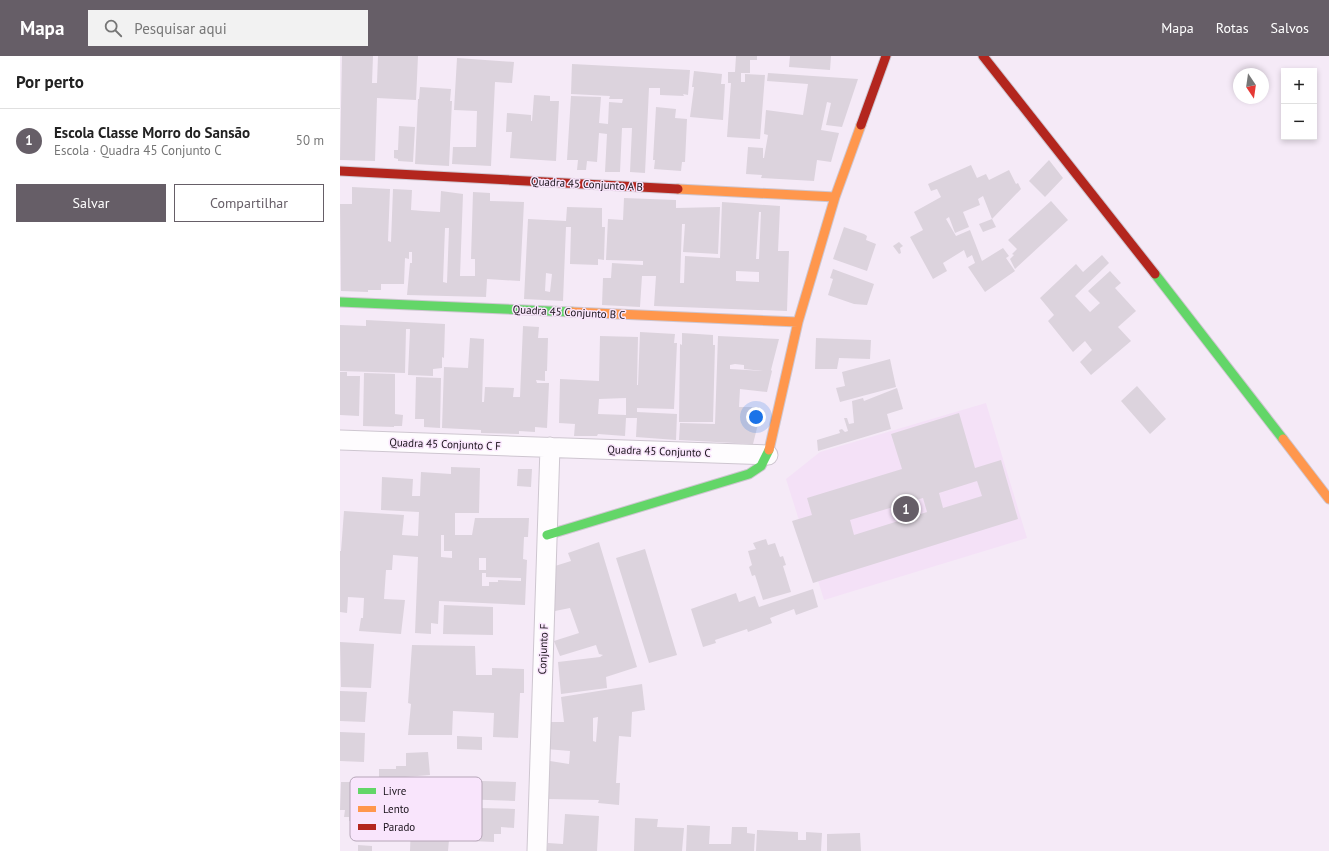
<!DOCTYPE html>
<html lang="pt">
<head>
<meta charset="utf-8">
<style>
  body { margin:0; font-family:"PT Sans",sans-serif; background:#f2f2f2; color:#222 }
  .controls { position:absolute; right:12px; top:12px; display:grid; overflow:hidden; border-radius:0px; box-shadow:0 2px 6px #0003 }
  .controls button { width:36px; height:36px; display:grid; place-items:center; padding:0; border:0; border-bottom:1px solid #e0e0e0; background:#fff; color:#222; font:20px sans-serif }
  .compass { position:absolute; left:893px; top:12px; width:36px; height:36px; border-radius:50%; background:#fff; box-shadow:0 2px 6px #0003; rotate:167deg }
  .you { position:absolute; left:416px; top:361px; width:14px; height:14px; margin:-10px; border:3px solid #fff; border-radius:50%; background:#1a73e8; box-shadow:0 0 0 6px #1a73e833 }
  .badge { display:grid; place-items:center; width:26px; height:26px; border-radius:50%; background:#665e67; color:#fff; font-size:13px; font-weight:700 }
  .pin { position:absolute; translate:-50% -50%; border:2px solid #fff; box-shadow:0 1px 4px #0006 }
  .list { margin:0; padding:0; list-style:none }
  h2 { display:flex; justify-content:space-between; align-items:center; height:52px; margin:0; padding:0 16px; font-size:17px }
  h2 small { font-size:13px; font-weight:400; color:#767676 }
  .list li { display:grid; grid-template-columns:26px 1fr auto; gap:12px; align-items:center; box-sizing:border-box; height:64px; padding:0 16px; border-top:1px solid #e0e0e0 }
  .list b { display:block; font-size:15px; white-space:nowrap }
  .list p { margin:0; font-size:13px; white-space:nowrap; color:#767676 }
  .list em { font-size:13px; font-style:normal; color:#767676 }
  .actions { display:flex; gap:8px; padding:12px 16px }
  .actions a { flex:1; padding:9px 0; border:1px solid #665e67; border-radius:0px; text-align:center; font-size:14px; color:#665e67 }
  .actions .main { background:#665e67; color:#fff }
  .icon { flex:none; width:22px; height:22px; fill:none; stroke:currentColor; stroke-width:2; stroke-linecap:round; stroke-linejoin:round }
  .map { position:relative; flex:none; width:989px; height:795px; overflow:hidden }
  header { display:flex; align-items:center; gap:24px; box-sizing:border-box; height:56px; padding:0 20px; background:#665e67; color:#fff }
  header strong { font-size:19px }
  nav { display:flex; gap:22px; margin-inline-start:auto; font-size:14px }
  .search { width:280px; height:36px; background:#f2f2f2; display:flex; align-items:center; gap:10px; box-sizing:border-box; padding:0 14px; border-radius:0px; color:#767676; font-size:15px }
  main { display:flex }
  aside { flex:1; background:#fff }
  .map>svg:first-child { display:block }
  .built { fill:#f4e1f7 }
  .building { fill:#dcd3dd; fill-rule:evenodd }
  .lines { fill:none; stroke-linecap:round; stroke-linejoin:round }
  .street-casing { stroke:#cec6d0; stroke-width:21 }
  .fast-casing { stroke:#cec6d0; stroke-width:11 }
  .slow-casing { stroke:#cec6d0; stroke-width:11 }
  .jam-casing { stroke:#cec6d0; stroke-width:11 }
  .street { stroke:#fefcfe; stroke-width:19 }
  .fast { stroke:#63d668; stroke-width:9 }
  .slow { stroke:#ff974d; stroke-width:9 }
  .jam { stroke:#b3261e; stroke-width:9 }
  .labels { text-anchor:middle; stroke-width:3; stroke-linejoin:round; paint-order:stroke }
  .street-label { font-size:11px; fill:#19121a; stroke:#f9e5fc }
  .key { fill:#f9e5fc; stroke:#b6a6b8; stroke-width:1 }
  .key-label { font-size:11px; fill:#19121a }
</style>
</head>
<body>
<header>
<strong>Mapa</strong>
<div class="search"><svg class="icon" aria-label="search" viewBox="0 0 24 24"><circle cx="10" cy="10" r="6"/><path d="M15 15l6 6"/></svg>Pesquisar aqui</div>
<nav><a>Mapa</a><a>Rotas</a><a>Salvos</a></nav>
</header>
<main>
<aside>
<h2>Por perto<small></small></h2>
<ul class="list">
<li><span class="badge">1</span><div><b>Escola Classe Morro do Sansão</b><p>Escola · Quadra 45 Conjunto C</p></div><em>50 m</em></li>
</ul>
<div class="actions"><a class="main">Salvar</a><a>Compartilhar</a></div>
</aside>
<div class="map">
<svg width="989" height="795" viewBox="0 0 989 795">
  <rect width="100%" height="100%" fill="#f5eaf7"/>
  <path class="built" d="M646 347 687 482 484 544 446 423 480 396Z"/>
  <path class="building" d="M2 0H33L32 27H37L38 0H78L76 44 37 42 35 105 0 104Z
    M396 0H417V4H410V17H401V26H405V18L425 19 420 83 387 81 391 27H388V16H395Z
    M450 0H491L490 14 449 11Z
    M117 2 174 6 172 27 155 26 151 110 112 108 113 91H136L137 55 114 54Z
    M232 8 350 14 348 39 343 38 344 40 320 39V32H309L305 117 290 116 292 72H282L280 116H265L267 78 259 77 257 106 247 105 246 114H237L238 104H227L231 40 261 41 259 67 268 68 269 46 282 47 283 43H269L270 40 231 38Z
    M354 15 382 18 381 28H385L383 64 350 61 354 31H352Z
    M428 17 518 23 502 71 486 69 491 47 487 46 481 74 499 77 491 106 477 104 474 125 421 122 422 119 406 118 408 91 423 92V102H424L428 79 424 78 426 54 463 59 468 28 427 25Z
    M80 31 111 33 110 45H112L109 110 75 108 78 43H79Z
    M194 39 210 40V45H219L216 105 170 102 172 76H166L167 57 191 59V65H192Z
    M316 51 336 53 335 62 347 63 345 106H342L341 115 314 113 315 104H313Z
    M59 70 75 71 73 106 58 105V103L54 102V94H58Z
    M709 104 723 122 705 141 689 125Z
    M631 109 637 122 646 118 649 124 669 114 676 128 678 127 681 133 652 163 656 171 643 176 639 168 652 163 643 140 638 143 640 149 623 156 629 171 615 177 609 161 606 163 616 180 630 174 642 205 663 192 669 200 666 202 675 215 645 236 628 211 635 207 632 199 627 202 624 194 603 207 607 215 593 223 570 181 583 174 574 156 601 141 597 133 591 135 588 128Z
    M12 131 50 133 48 185 51 186 53 133 72 134 71 154 83 155 100 156 101 135 123 138 120 220H135V203H131L133 136 150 137V145L184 146 180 225 147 223 146 241 67 239 70 207H72V196H69V203L65 202 64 228H41V234H28V236L1 235 0 148H12ZM105 172H109L107 227 103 226Z
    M284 142 336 144V152L380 151 378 198 343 196 345 168H342L340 227H344L345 200 380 202 382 146 440 150 438 195H449L447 255 314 250 316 220H302L300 251 262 249 263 222H271L272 207 303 209V205L266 204 268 163 283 164ZM419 156H421L419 203H416ZM396 215 419 216V226L396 225Z
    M711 145 728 164 675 213 670 203 674 199 672 198 677 193 668 184Z
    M227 151 262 152V171H265L264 204 258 203V209L230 208 231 171H226L223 245 184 243 188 163 226 165ZM206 217 212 218 210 236 205 235Z
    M504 171 524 178 527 180 526 184 536 188 527 215 493 203Z
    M559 186 563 190 560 192 561 197 559 198 553 190Z
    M762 199 769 207 735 240 750 256 760 247 748 235 770 215 781 227 775 232 796 255 778 271 791 285 751 319 740 306 752 294 745 285 733 296 708 265 714 259 700 242 736 208 743 216Z
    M493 213 534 228 527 249 514 248 488 239 493 223 490 222Z
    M26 264 105 268 104 302 102 301V312L93 313V320L68 319 70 273H66L65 317 0 315V269L26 270Z
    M183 270 199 271 198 282H208L207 315H205V325L196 324 197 327H209L207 372 195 371V376L179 375V378L141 377V374L102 372 104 311 128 312 130 282 144 283 142 346H144L145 331 174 332 173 341H180Z
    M300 276 335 278 334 287H337L334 353 297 352V356L337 358 336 384 296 381 297 362H286L285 380 258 378 257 380H234L235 368 219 367 220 323 259 325 260 280 298 281 297 329H298ZM286 342V359L258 358 259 343Z
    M342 277 373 279V289H375L373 366H339L340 288 342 289Z
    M378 280 439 283 431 314 432 315 427 336 400 333 399 351H419L420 360 413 388 339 384 340 367 375 368ZM395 308 404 309V313L423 315 390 313V309Z
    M476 282 531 284 530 303 499 302 497 313H475Z
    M550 303 556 331 500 346 496 332 505 330 502 316Z
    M0 316H7V320H20L19 360 0 359Z
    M24 317 55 318V358L63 359 62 370H54V371L23 370Z
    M76 321 101 322 100 372 84 371V363H75Z
    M797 330 826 363 810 378 781 345Z
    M557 332 563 353 547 358 551 373 478 395 477 384 500 377 499 374 502 373 505 376 508 375 504 362H507L509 368 514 367 512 345 523 342 524 345Z
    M619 357 635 412 661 404 678 463 473 527 452 465 472 459 467 442 562 413 551 378ZM637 425 642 440 603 452 599 437ZM583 442 587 456 514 479 510 464Z
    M111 411 140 412 139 457H115V479H132L135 462H189L188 481H184L183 503 187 504 185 549 99 545 98 568 91 567V578L75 577 78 501 53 499 52 514H46L44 543 65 544 61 578 19 575 21 562H23L24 542 8 541 7 557 0 556V495H1L4 455 64 459 62 479 78 480 79 456 41 454 42 421 73 423 72 440H80L81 416 111 418ZM101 479H104V495H112V502L101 501ZM139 502H146V514H139ZM142 517H146V521L181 522V525L158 524V526H149V530H142Z
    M178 413H192L191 431 177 430Z
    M426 483 428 489 435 487 440 501 443 500 446 509 443 510 451 536 423 544 415 519 412 520 409 511 412 509 408 495 416 493 413 487Z
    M259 486 297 611 266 621 267 632 221 638 218 606 260 601 263 599 259 598 256 589 220 600 214 585 239 577 230 552 215 555V510L231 505 228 497Z
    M305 493 337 599 309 607 276 502Z
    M473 533 478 551 456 559 454 553 430 562 432 567 408 576 407 573 375 584 376 587 363 591 351 553 396 537 399 546 415 540 419 551Z
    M104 549 153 551V579L103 578Z
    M0 586 34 588 31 632 1 631Z
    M72 589 135 590 136 619H152V612L184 613V637H180L178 682 153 681 154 657 113 655 112 679H68L71 648 68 647Z
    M302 628 305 654 292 656 291 681 279 680 276 727H280L279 749 258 747 259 744 208 743 210 705 229 708 230 695 206 693 208 666H224L221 641ZM258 661 256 686 253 685V662Z
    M0 635 27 636 25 666 0 665Z
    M0 676 25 677 24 706 0 705Z
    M117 680 142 681V694L117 693Z
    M88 696 90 719 65 721V723L39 722V713H56V710H66V697Z
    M103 724 176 726 175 745 119 743 118 770H141L139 752 175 753 174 772 161 771V778H154V786L109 784 108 795H70L71 768 105 769V767L67 766 66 727 103 728Z
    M49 725 63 726 62 732H64L63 745H54V767L9 765V761H4L5 754H0L1 726H17L16 743H20V727L49 728Z
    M225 758 259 760 257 795H207L208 787 223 788Z
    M295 762 318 763 317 771 344 772 342 795H294Z
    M347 769 370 770 369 788H391L392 771H407V777L415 778 414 795H346Z
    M417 774 458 776V784H466V776L482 777 481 795H416Z
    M520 777 521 795H487V778Z
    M18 789 32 790V795H18Z"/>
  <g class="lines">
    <g class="street-casing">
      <path id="street" d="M0 384 428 399
        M197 795 210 391"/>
    </g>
    <g class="fast-casing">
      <path id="fast" d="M815 218 943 383
        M0 246 232 256
        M207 479 409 418 421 410 429 394"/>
    </g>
    <g class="slow-casing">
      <path id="slow" d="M338 133 495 141
        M232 256 458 266
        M943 383 989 443
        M429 394 458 266 495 141 521 69"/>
    </g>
    <g class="jam-casing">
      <path id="jam" d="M643 0 815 218
        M521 69 546 0
        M0 115 338 133"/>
    </g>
    <use href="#street" class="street"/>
    <use href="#fast" class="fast"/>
    <use href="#slow" class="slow"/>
    <use href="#jam" class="jam"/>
  </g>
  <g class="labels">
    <g class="street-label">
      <text transform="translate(247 128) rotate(3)" y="4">Quadra 45 Conjunto A B</text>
      <text transform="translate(229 256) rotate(3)" y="4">Quadra 45 Conjunto B C</text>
      <text transform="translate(105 388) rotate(2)" y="4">Quadra 45 Conjunto C F</text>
      <text transform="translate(319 395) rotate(2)" y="4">Quadra 45 Conjunto C</text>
      <text transform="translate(203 593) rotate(-88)" y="4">Conjunto F</text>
    </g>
  </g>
  <rect x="10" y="721" width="132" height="64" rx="6" class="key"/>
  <rect x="18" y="732" width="18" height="6" fill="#63d668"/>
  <rect x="18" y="750" width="18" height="6" fill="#ff974d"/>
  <rect x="18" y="768" width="18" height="6" fill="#b3261e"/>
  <g class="key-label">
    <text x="43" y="739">Livre</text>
    <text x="43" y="757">Lento</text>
    <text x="43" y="775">Parado</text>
  </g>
</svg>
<div class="controls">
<button>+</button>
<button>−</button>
</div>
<svg class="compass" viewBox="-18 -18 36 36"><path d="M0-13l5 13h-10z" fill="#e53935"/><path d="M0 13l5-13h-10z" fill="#767676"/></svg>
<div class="you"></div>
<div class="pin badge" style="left:566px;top:453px">1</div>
</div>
</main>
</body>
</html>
